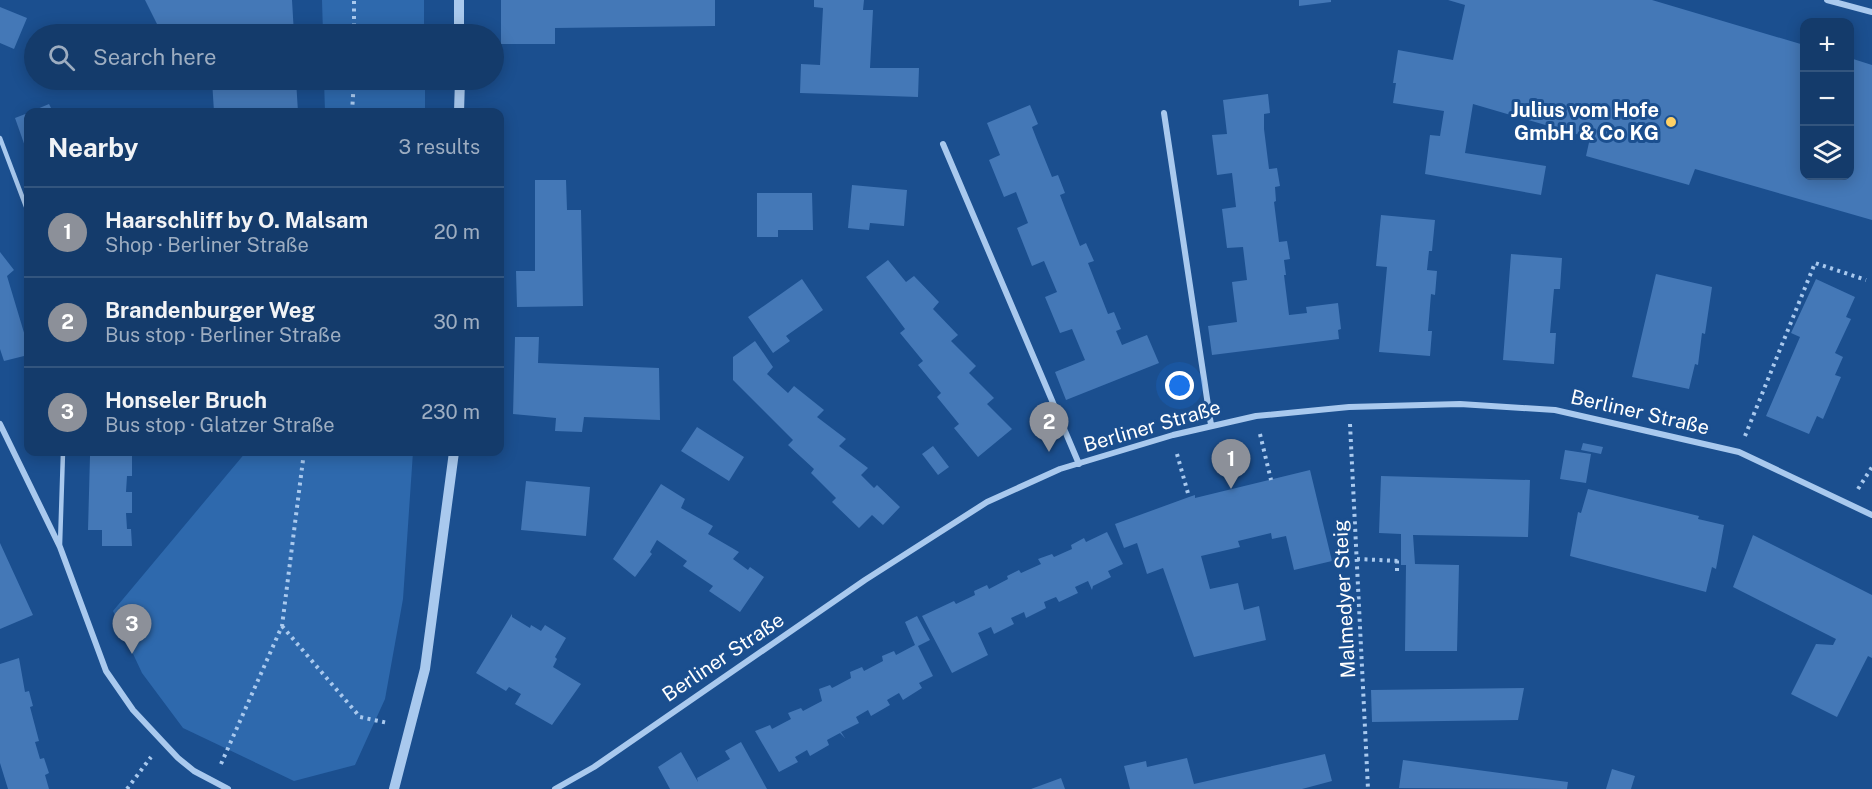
<!DOCTYPE html>
<html lang="en">
<head>
<meta charset="utf-8">
<style>
  body { margin:0; font-family:"Public Sans",sans-serif; background:#1d4271; color:#f1f3f6 }
  .controls { position:absolute; right:18px; top:18px; display:grid; overflow:hidden; border-radius:12px; box-shadow:0 3px 15px #0003 }
  .controls button { width:54px; height:54px; display:grid; place-items:center; padding:0; border:0; border-bottom:2px solid #33557e; background:#143b6b; color:#f1f3f6; font:30px sans-serif }
  .you { position:absolute; left:1180px; top:386px; width:21px; height:21px; margin:-15px; border:4px solid #fff; border-radius:50%; background:#1a73e8; box-shadow:0 0 0 9px #1a73e833 }
  .badge { display:grid; place-items:center; width:39px; height:39px; border-radius:50%; background:#8c9099; color:#fff; font-size:20px; font-weight:700 }
  .pin { position:absolute; translate:-50% -50px; filter:drop-shadow(0 2px 3px #0008) }
  .pin::after { content:''; position:absolute; top:32px; width:21px; height:18px; background:inherit; clip-path:polygon(0 0,100% 0,50% 100%) }
  .list { margin:0; padding:0; list-style:none }
  h2 { display:flex; justify-content:space-between; align-items:center; height:78px; margin:0; padding:0 24px; font-size:26px }
  h2 small { font-size:20px; font-weight:400; color:#9dadc1 }
  .list li { display:grid; grid-template-columns:39px 1fr auto; gap:18px; align-items:center; box-sizing:border-box; height:90px; padding:0 24px; border-top:2px solid #33557e }
  .list b { display:block; font-size:22px; white-space:nowrap }
  .list p { margin:0; font-size:20px; white-space:nowrap; color:#9dadc1 }
  .list em { font-size:20px; font-style:normal; color:#9dadc1 }
  .icon { flex:none; width:33px; height:33px; fill:none; stroke:currentColor; stroke-width:2; stroke-linecap:round; stroke-linejoin:round }
  .map { position:relative; flex:none; width:1872px; height:789px; overflow:hidden }
  .search { position:absolute; background:#143b6b; box-shadow:0 3px 15px #0003; left:24px; top:24px; width:480px; height:66px; display:flex; align-items:center; gap:15px; box-sizing:border-box; padding:0 21px; border-radius:33px; color:#9dadc1; font-size:22px }
  .panel { position:absolute; background:#143b6b; box-shadow:0 3px 15px #0003; left:24px; top:108px; width:480px; height:348px; border-radius:12px }
  .map>svg:first-child { display:block }
  .green { fill:#2e69ad }
  .building { fill:#4478b7 }
  .lines { fill:none; stroke-linecap:round; stroke-linejoin:round }
  .path { stroke:#a9c9ee; stroke-width:4; stroke-dasharray:3 4.5; stroke-linecap:butt }
  .service { stroke:#a9c9ee; stroke-width:4.5 }
  .minor { stroke:#a9c9ee; stroke-width:6 }
  .tertiary { stroke:#a9c9ee; stroke-width:10 }
  .poi-dot { fill:#ffd166; stroke:#1b4f8f; stroke-width:2 }
  .labels { text-anchor:middle; stroke-width:6; stroke-linejoin:round; paint-order:stroke }
  .poi-label { font-size:20px; font-weight:bold; fill:#fff; stroke:#1b4f8f; text-anchor:end }
  .street-label { font-size:20px; fill:#fff; stroke:#1b4f8f }
</style>
</head>
<body>
<div class="map">
<svg width="1872" height="789" viewBox="0 0 1872 789">
  <rect width="100%" height="100%" fill="#1b4f8f"/>
  <path class="green" d="M322 0H424V34H323Z
    M324 80H425V112H325Z
    M246 452H413L403 599 385 699 355 765 294 781 183 728 142 673 113 611Z"/>
  <path class="building" d="M145 0H292L294 34H162Z
    M501 0H715V26L555 28V44H501Z
    M814 0H864L863 10H873L870 68H919L918 97 800 93 801 64 820 65 823 8 814 7Z
    M1299 0H1331V2L1299 6Z
    M1448 0H1652L1804 45V176H1850V58L1872 65V220L1695 169 1689 185 1586 156 1590 138 1473 104 1465 153 1546 166 1541 195 1425 174 1430 135 1440 136 1444 111 1393 103 1396 83H1393L1398 50 1453 60 1465 5Z
    M0 7 27 18 14 49 0 43Z
    M212 80H296L298 112H214Z
    M1268 94 1270 113 1264 114V129L1269 169 1277 168 1280 186 1275 187 1276 201 1274 202 1279 242 1287 241 1290 259 1284 260 1286 275H1284L1289 315 1307 313 1306 307 1338 303 1341 329 1338 330 1339 339 1212 355 1208 326 1237 322 1232 282 1247 280 1243 247 1227 248 1222 209 1236 207 1232 173 1217 175 1212 135 1227 134 1223 100Z
    M49 104 53 112H30Z
    M1030 105 1038 124 1032 127 1037 140 1052 177 1058 175 1065 193 1060 195 1065 208 1080 246 1086 243 1094 261 1088 263 1108 314 1114 312 1121 329 1116 331 1122 345 1147 335 1159 363 1066 400 1055 372 1085 360 1072 329 1060 333 1045 297 1057 292 1044 261 1032 266 1017 228 1028 223 1016 192 1004 197 989 160 1000 155 987 123Z
    M28 113V152H27L15 118Z
    M535 180H566L567 210H581L583 306 517 307 516 271H535Z
    M852 185 907 190 904 226 870 223 869 230 848 228Z
    M757 193H812L813 230H778V237H757Z
    M1381 215 1435 220 1432 251H1429L1427 270 1437 271 1435 295 1431 294 1428 331H1432L1430 356 1379 352 1387 267 1376 266Z
    M0 252 14 270 7 276 28 346V355L4 361 0 349Z
    M1511 254 1562 258 1560 289H1554L1550 333H1556L1554 364 1503 360Z
    M888 260 906 282 914 276 939 302 933 309 958 335 951 341 976 366 969 373 994 398 987 404 1012 429 978 457 954 428 959 424 937 397 941 393 918 365 923 361 900 333 905 329 866 277Z
    M1656 274 1712 287 1705 334 1702 333 1698 365 1695 364 1689 389 1632 377Z
    M802 279 823 310 786 336 790 341 773 353 748 317Z
    M1816 279 1855 297 1846 317 1851 319 1835 353 1843 357 1835 375 1841 377 1823 419 1817 416 1809 434 1766 416 1800 337 1791 333Z
    M515 337H539L538 363 659 368 660 420 584 417 582 432 555 431 556 418 513 414Z
    M755 341 773 367 767 374 788 393 794 386 824 410 817 417 846 439 839 446 868 468 861 475 874 488 877 485 900 507 883 525 872 515 859 528 832 502 836 498 811 473 814 469 788 445 793 440 733 380V357Z
    M697 427 744 457 729 481 681 451Z
    M1583 443 1603 447 1601 454 1581 450Z
    M933 446 949 467 938 475 922 454Z
    M1565 450 1591 454 1586 483 1560 479Z
    M87 452H126V454L132 455V476H127L126 492H132V513H126L127 529H131L132 546H102V530H88L90 456H87Z
    M1310 470 1332 561 1294 570 1286 536 1272 539 1271 533 1238 541 1240 547 1201 556 1210 589 1238 583 1244 610 1259 606 1266 640 1194 657 1163 568 1147 574 1137 543 1124 548 1115 524 1189 497 1195 495V498Z
    M1381 476 1530 480 1528 537 1413 535 1415 564 1459 565 1457 651H1405L1406 565H1401V534L1379 533Z
    M526 481 590 487 586 536 521 530Z
    M661 484 685 499 681 508 713 526 708 534 739 552 733 559 748 570 750 567 764 577 740 612 709 591 713 586 683 566 687 561 657 540 650 552 652 554 635 577 613 559Z
    M1588 489 1699 516 1698 519 1724 525 1716 569 1712 567 1706 592 1570 556 1578 512 1581 513Z
    M1107 532 1123 564 1108 571 1111 577 1093 586 1092 590 1088 581 1075 587 1078 593 1059 602 1056 597 1044 602 1046 608 1026 618 1024 612 1011 618 1014 624 994 634 991 627 978 633 988 655 952 673 922 616 954 601 956 604 975 595 974 591 987 585 989 589 1008 579 1007 576 1019 570 1021 573 1041 564 1038 559 1052 554 1054 557 1072 549 1071 545 1084 538 1086 542Z
    M1753 535 1872 595V658L1868 656 1837 717 1791 694 1816 644 1833 645 1836 639 1733 587Z
    M0 543 33 615 0 629Z
    M512 614V617L530 628 531 625 541 631 545 625 566 638 555 657 557 659 553 667 581 684 552 725 515 704 521 694 509 687 506 691 476 673Z
    M917 616 930 640 918 646 933 676 919 683 922 688 903 700 899 693 887 700 890 705 871 716 868 710 856 717 859 723 841 732 845 738 840 733 827 740 829 745 810 756 807 750 795 757 798 762 779 772 755 731 770 725 772 729 791 719 788 713 801 708 803 711 822 701 819 689 830 685 832 688 836 686 851 678 850 672 862 667 864 671 883 661 882 656 894 651 896 655 915 645 905 622Z
    M19 658 25 692 29 691 33 706 30 707 39 741 35 742 40 759 44 758 49 773 45 775 49 789H8L0 763V664Z
    M1524 688 1518 720 1372 722 1371 690Z
    M741 742 767 789H670L658 767 681 752 698 782 697 778 730 759 725 751Z
    M1325 754 1332 781 1302 789H1130L1124 766 1146 761 1147 767 1187 758 1194 784Z
    M1403 760 1568 782 1567 789 1399 788Z
    M1612 769 1635 776 1631 789H1606Z
    M1061 778 1065 789H1031Z"/>
  <g class="lines">
    <path class="path" d="M354 34V0
      M352 112 354 80
      M1350 424 1368 789
      M1260 434 1271 480
      M1745 436 1815 263 1866 280
      M1177 454 1189 497
      M1858 489 1872 467
      M1357 559 1400 561
      M1397 571V560
      M282 626 360 717 388 723
      M221 764 282 626 304 452
      M127 789 151 757"/>
    <path class="service" d="M0 138 28 212
      M60 545 63 452"/>
    <path class="minor" d="M1827 0 1872 12
      M1164 113 1211 425
      M943 144 1079 464
      M0 424 60 547 106 671 133 710 178 758 194 771 228 789
      M555 789 594 767 865 580 987 502 1060 469 1173 435 1256 416 1349 407 1460 404 1555 410 1739 452 1872 515"/>
    <path class="tertiary" d="M459 0V34
      M459 112 460 80
      M394 789 425 669 454 452"/>
  </g>
  <circle class="poi-dot" cx="1671" cy="122" r="6"/>
  <g class="labels">
    <g class="poi-label">
      <text x="1659" y="117">Julius vom Hofe<tspan x="1659" dy="23">GmbH &amp; Co KG</tspan></text>
    </g>
    <g class="street-label">
      <text transform="translate(1640 412) rotate(13)" y="7">Berliner Straße</text>
      <text transform="translate(1152 426) rotate(-16)" y="7">Berliner Straße</text>
      <text transform="translate(1344 599) rotate(-93)" y="7">Malmedyer Steig</text>
      <text transform="translate(723 657) rotate(-34)" y="7">Berliner Straße</text>
    </g>
  </g>
</svg>
<div class="controls">
<button>+</button>
<button>−</button>
<button><svg class="icon" aria-label="layers" viewBox="0 0 24 24"><path d="M12 4l9 5-9 5-9-5zM3 14l9 5 9-5"/></svg></button>
</div>
<div class="you"></div>
<div class="pin badge" style="left:1231px;top:489px">1</div>
<div class="pin badge" style="left:1049px;top:452px">2</div>
<div class="pin badge" style="left:132px;top:654px">3</div>
<div class="search"><svg class="icon" aria-label="search" viewBox="0 0 24 24"><circle cx="10" cy="10" r="6"/><path d="M15 15l6 6"/></svg>Search here</div>
<section class="panel">
<h2>Nearby<small>3 results</small></h2>
<ul class="list">
<li><span class="badge">1</span><div><b>Haarschliff by O. Malsam</b><p>Shop · Berliner Straße</p></div><em>20 m</em></li>
<li><span class="badge">2</span><div><b>Brandenburger Weg</b><p>Bus stop · Berliner Straße</p></div><em>30 m</em></li>
<li><span class="badge">3</span><div><b>Honseler Bruch</b><p>Bus stop · Glatzer Straße</p></div><em>230 m</em></li>
</ul>
</section>
</div>
</body>
</html>
